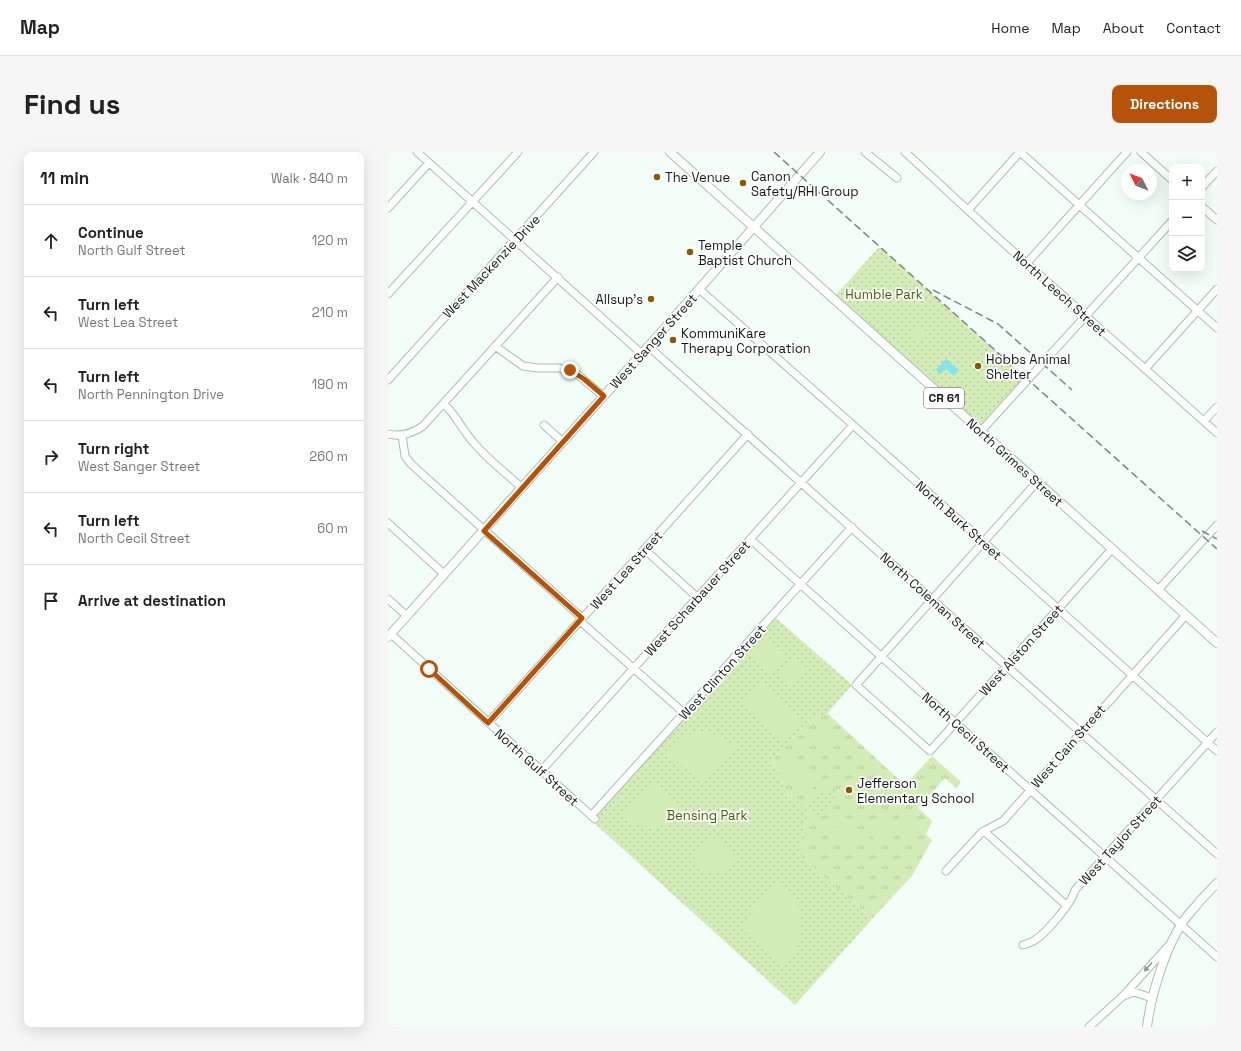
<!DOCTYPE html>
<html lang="en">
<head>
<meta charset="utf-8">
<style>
  body { margin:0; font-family:"Space Grotesk",sans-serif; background:#f6f6f6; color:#222 }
  .controls { position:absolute; right:12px; top:12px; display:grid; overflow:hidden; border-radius:8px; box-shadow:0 4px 16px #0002 }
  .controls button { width:36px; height:36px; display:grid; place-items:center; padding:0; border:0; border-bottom:1px solid #e0e0e0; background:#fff; color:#222; font:20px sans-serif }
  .compass { position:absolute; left:733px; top:12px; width:36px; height:36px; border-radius:50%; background:#fff; box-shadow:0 4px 16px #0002; rotate:312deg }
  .stop { position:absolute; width:12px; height:12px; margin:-9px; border:3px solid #b45309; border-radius:50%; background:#fff }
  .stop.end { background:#b45309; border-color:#fff; box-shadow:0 1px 4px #0008 }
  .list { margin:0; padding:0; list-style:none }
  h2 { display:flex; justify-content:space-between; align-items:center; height:52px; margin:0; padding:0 16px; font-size:17px }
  h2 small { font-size:13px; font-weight:400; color:#767676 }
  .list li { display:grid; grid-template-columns:26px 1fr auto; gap:12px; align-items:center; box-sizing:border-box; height:72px; padding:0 16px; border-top:1px solid #e0e0e0 }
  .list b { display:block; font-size:15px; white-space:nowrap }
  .list p { margin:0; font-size:13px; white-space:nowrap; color:#767676 }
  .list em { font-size:13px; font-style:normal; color:#767676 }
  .icon { flex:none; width:22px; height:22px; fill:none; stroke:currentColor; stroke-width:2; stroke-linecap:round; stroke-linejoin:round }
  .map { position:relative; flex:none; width:829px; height:875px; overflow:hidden; border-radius:8px }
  header { display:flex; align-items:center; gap:24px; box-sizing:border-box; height:56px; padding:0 20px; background:#fff; border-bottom:1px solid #e0e0e0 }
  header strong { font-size:19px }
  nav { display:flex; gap:22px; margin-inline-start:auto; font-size:14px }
  .intro { display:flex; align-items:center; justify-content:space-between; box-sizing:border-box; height:96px; padding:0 24px }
  h1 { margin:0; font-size:28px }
  .button { padding:10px 18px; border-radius:8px; background:#b45309; color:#fff; font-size:14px; font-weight:700 }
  main { display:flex; gap:24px; padding:0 24px }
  aside { flex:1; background:#fff; border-radius:8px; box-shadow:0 4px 16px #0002 }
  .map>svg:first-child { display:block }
  .grass { fill:url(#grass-tufts) }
  .park { fill:url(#park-dots) }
  .pitch { fill:#d4ecb7 }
  .water { fill:#87e3eb }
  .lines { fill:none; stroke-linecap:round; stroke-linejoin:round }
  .minor-casing { stroke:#a6c0b4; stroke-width:9 }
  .major-casing { stroke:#a6c0b4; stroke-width:10 }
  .minor { stroke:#fff; stroke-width:7 }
  .major { stroke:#fff; stroke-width:8 }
  .rail { stroke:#7d8783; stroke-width:1.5; stroke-dasharray:8 4; stroke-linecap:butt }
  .oneway { fill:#939795 }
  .route { stroke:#b45309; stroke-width:5 }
  .poi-dot { fill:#8b5903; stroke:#fff; stroke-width:1.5 }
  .labels { text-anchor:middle; stroke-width:3.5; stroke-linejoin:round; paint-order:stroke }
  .shield { fill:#fff; stroke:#575d5a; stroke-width:1 }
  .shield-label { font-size:12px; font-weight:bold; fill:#0f1814 }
  .poi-label { font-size:13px; fill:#0f1814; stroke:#fff; text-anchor:start }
  .street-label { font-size:13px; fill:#0f1814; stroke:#fff }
  .park-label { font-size:13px; fill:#436201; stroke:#fff }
</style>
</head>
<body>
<header>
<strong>Map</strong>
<nav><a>Home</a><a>Map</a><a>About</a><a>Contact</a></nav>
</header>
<div class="intro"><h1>Find us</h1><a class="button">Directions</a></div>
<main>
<aside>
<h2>11 min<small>Walk · 840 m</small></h2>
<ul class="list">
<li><svg class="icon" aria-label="ahead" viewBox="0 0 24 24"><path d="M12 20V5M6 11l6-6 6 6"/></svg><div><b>Continue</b><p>North Gulf Street</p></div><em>120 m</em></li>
<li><svg class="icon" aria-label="left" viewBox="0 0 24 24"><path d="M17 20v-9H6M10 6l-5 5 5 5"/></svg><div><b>Turn left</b><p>West Lea Street</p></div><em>210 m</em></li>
<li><svg class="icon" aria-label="left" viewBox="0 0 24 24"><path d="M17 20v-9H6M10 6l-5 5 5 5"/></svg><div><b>Turn left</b><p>North Pennington Drive</p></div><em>190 m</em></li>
<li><svg class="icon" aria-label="right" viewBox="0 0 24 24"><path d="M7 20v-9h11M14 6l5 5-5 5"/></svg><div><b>Turn right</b><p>West Sanger Street</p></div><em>260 m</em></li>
<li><svg class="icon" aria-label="left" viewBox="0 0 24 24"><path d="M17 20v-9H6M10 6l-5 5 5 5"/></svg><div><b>Turn left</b><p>North Cecil Street</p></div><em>60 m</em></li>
<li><svg class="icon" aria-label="arrive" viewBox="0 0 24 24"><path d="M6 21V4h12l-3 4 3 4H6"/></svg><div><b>Arrive at destination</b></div></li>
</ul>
</aside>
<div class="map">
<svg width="829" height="875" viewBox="0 0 829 875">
  <defs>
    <pattern id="grass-tufts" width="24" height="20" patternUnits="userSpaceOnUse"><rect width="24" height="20" fill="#d4ecb7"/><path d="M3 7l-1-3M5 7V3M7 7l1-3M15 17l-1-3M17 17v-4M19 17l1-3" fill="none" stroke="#b5ca9c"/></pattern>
    <pattern id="park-dots" width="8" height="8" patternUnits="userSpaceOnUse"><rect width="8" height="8" fill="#d4ecb7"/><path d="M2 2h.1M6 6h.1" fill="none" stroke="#b5ca9c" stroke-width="1.8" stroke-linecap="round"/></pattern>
  </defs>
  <rect width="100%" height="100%" fill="#f3fef9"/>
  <path class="grass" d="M439 561 517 633 544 604 573 630 568 636 557 626 530 656 544 669 538 682 544 688 524 724 484 767 410 702 420 659 398 639 384 608 424 564H437Z"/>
  <path class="park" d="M491 95 638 226 595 273 590 271 448 143Z
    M387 465 464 533 437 564H424L384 608 398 639 420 659 410 702 484 767 407 853 204 669Z
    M444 633 448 638 445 642 448 644 429 666 421 659 420 655 433 640 436 642 441 639 440 637Z"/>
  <path class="pitch" d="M537 177 538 187 524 188 523 178Z
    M380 486 399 503 381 522 363 505Z
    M407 506 420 517 404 534 392 523Z
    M373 531 416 570 397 590 354 551Z
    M438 574 453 587 439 602 425 589Z
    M311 579 332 583 348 595 318 628H310L277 599 291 585Z
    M404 607 430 630 418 644 392 620Z
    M261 632H267L297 659C279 680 254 680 234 662Z
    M518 658 532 671 519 684 506 672 490 690 478 679 496 659 508 669Z
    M456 664 471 678 460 691 445 677Z
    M324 686H328L351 707C337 723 318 726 302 710Z
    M392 729C420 754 420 788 396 815L353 777V772Z"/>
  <path class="water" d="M558 207 571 218 566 224 558 217 552 222 548 218Z"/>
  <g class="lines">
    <g class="minor-casing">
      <path id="minor" d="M29 0 254 202
        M477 0 509 26
        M517 0 609 85 829 281
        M632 0 829 176
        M753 0 784 28
        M814 35 829 19
        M814 55 829 68
        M0 56 41 11
        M580 58 632 0
        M639 111 739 0
        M311 137 465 273 829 599
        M0 142 130 0
        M107 194 135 214 150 216H171L189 222 215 244
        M261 195 829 702
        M757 217 829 137
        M0 228 206 0
        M56 252C69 264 74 278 86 291 100 308 118 321 134 336
        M816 269 829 255
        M156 273 175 290
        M593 279 784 69
        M0 282C12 285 25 281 35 274L170 125
        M14 283 17 304 23 312 194 466
        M649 330 468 533 542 599 724 397
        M0 371 56 422
        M362 387 829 805
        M256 397 309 445
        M770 438 829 373
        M0 447 19 464
        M192 469 296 561
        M3 482 207 667
        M100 571 360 282
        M153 619 465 273
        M203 664 464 375
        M596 679 678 753
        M558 719 594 680 615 669 798 463
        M635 793C638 792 643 791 647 788 658 781 684 751 687 738L829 580
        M735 844 783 791
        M701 875 735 844 746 840 764 846"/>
    </g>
    <g class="major-casing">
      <path id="major" d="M282 0 829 491
        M0 485 274 179 432 0
        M759 875C763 842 779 789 800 763 809 752 819 741 829 731"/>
    </g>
    <use href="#minor" class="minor"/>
    <use href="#major" class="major"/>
    <path class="rail" d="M386 0 829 397
      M545 138 610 172 684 238
      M814 379 829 387"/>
  </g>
  <defs><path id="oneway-solid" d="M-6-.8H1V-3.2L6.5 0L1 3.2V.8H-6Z"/></defs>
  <use class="oneway" href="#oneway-solid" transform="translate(760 815) rotate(132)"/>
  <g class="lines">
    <path class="route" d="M41 517 100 571 194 466 96 379 216 244 196 227 182 218"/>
  </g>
  <g class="poi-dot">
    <circle cx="269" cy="25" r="4"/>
    <circle cx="355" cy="31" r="4"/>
    <circle cx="302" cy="100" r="4"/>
    <circle cx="263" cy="147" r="4"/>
    <circle cx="285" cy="188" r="4"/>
    <circle cx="590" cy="214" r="4"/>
    <circle cx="461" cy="638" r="4"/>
  </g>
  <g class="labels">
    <rect class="shield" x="536" y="236" width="40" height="20" rx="3"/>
    <g class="shield-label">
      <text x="556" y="250">CR 61</text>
    </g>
    <g class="poi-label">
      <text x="363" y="29">Canon<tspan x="363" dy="15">Safety/RHI Group</tspan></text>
      <text x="277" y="30">The Venue</text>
      <text x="310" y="98">Temple<tspan x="310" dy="15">Baptist Church</tspan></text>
      <text x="255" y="152" text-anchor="end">Allsup's</text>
      <text x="293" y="186">KommuniKare<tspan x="293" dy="15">Therapy Corporation</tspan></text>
      <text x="598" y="212">Hobbs Animal<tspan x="598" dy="15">Shelter</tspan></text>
      <text x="469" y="636">Jefferson<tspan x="469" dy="15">Elementary School</tspan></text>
    </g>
    <g class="street-label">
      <text transform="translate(103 114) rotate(-47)" y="5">West Mackenzie Drive</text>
      <text transform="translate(672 141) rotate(42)" y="5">North Leech Street</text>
      <text transform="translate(265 189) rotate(-48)" y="5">West Sanger Street</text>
      <text transform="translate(627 310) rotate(42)" y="5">North Grimes Street</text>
      <text transform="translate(571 368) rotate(42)" y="5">North Burk Street</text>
      <text transform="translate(238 418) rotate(-48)" y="5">West Lea Street</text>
      <text transform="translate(309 446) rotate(-48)" y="5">West Scharbauer Street</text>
      <text transform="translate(545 448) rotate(42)" y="5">North Coleman Street</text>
      <text transform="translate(633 498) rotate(-48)" y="5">West Alston Street</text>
      <text transform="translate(334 520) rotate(-48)" y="5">West Clinton Street</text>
      <text transform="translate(578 580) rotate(42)" y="5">North Cecil Street</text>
      <text transform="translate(680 594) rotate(-49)" y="5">West Cain Street</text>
      <text transform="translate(149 615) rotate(42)" y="5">North Gulf Street</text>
      <text transform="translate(732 688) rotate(-48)" y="5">West Taylor Street</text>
    </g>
    <g class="park-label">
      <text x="496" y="147">Humble Park</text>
      <text x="319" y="668">Bensing Park</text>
    </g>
  </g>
</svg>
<div class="controls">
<button>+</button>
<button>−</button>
<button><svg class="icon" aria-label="layers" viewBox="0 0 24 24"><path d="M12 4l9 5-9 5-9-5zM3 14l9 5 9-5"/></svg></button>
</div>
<svg class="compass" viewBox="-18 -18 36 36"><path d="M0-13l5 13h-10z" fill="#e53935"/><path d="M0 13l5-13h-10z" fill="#767676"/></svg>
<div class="stop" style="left:41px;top:517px"></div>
<div class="stop end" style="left:182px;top:218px"></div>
</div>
</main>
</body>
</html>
